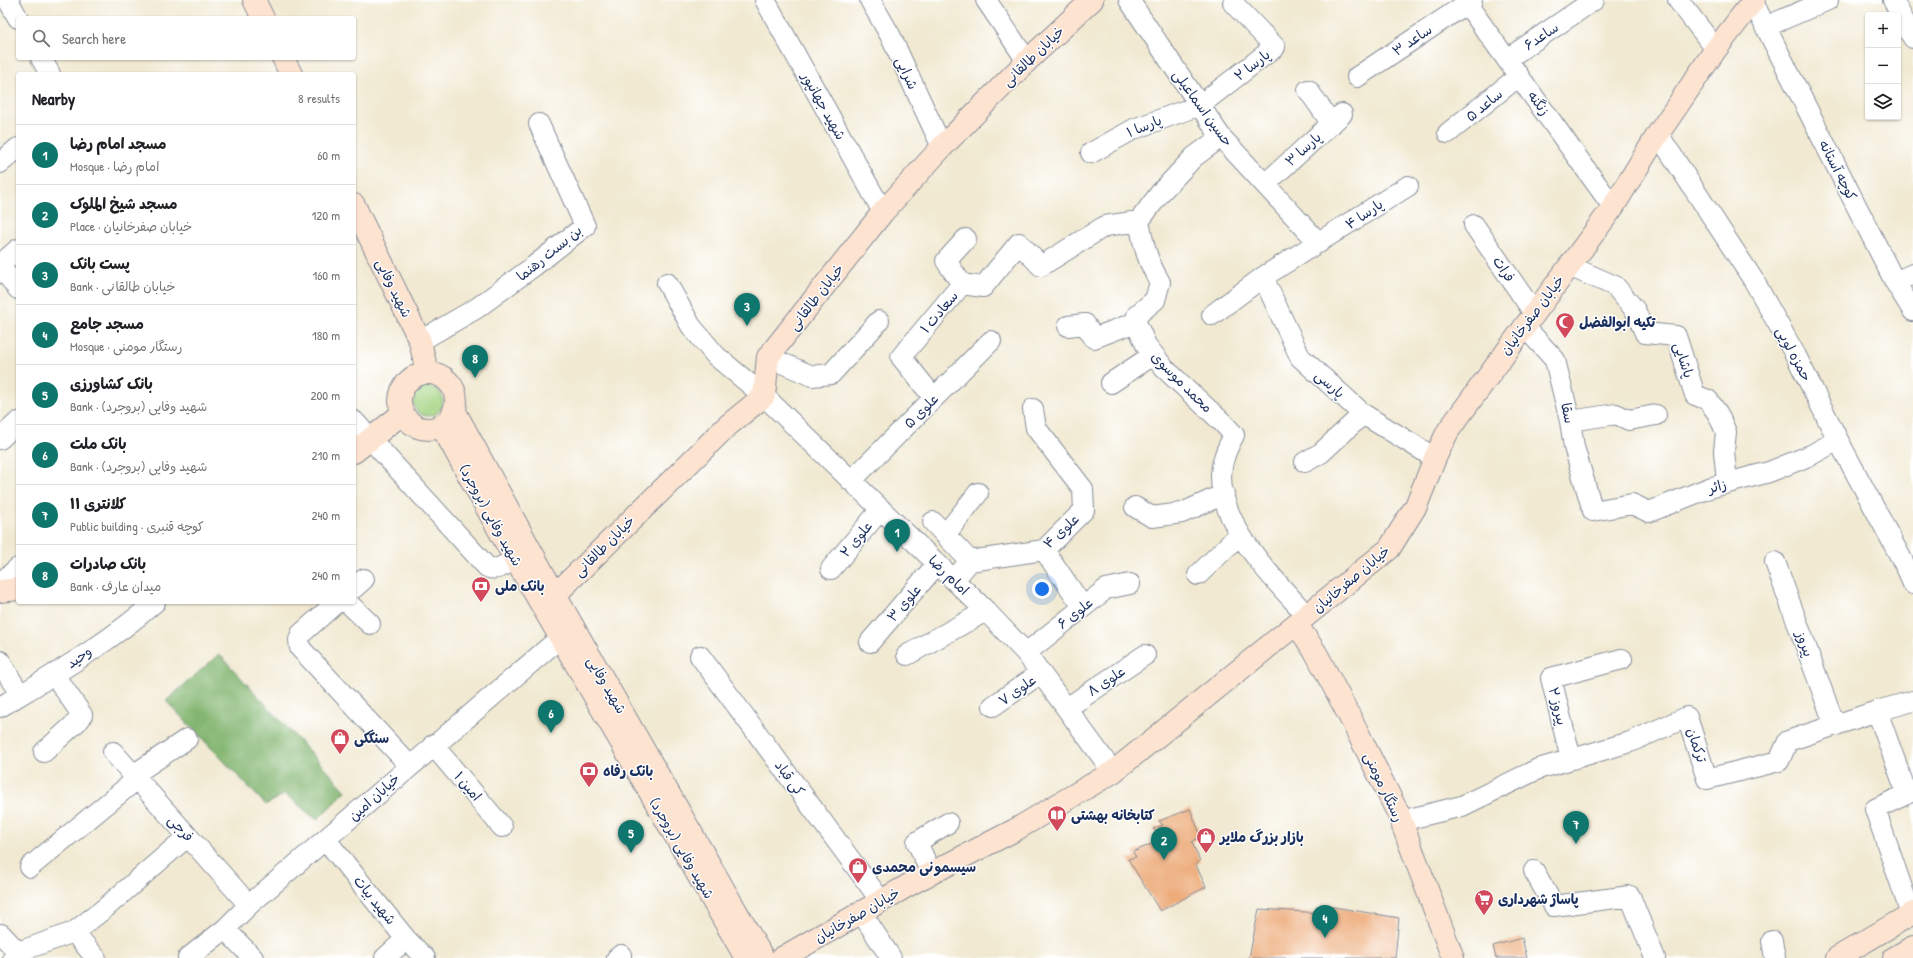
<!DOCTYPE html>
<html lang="en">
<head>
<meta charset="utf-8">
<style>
  body { margin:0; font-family:"Patrick Hand","Playpen Sans Arabic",sans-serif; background:#f6f6f6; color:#202124 }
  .controls { position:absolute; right:12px; top:12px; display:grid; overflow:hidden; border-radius:4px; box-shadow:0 1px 3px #0004 }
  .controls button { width:36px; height:36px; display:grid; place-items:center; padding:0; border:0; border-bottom:1px solid #e0e0e0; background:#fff; color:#202124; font:20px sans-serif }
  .you { position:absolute; left:1042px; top:589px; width:14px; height:14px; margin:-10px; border:3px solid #fff; border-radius:50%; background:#1a73e8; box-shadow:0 0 0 6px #1a73e833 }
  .badge { display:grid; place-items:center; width:26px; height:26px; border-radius:50%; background:#0f766e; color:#fff; font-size:13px; font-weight:700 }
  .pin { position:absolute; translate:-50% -33px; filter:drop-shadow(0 1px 2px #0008) }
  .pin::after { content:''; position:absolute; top:21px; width:14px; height:12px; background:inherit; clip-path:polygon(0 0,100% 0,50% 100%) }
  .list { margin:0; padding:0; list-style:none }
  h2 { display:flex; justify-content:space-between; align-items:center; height:52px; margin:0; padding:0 16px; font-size:17px }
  h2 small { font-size:13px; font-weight:400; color:#757577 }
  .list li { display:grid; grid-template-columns:26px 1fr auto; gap:12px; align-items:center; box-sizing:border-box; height:60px; padding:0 16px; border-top:1px solid #e0e0e0 }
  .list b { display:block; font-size:15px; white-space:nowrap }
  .list p { margin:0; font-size:13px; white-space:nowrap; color:#757577 }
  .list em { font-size:13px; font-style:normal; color:#757577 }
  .icon { flex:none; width:22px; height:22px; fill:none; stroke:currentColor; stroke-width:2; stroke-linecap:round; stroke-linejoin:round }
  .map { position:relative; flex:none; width:1913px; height:958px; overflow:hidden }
  .search { position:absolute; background:#fff; box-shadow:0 1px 3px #0004; left:16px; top:16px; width:340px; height:44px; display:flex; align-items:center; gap:10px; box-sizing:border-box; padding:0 14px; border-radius:4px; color:#757577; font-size:15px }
  .panel { position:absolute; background:#fff; box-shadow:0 1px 3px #0004; left:16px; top:72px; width:340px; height:532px; border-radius:4px }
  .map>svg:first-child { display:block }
  .green { fill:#a4d483; stroke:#608270 }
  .forest { fill:#83b671; stroke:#4f7268 }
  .building { fill:#edac7a }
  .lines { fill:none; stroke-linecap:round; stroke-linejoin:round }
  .street-casing { stroke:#868c98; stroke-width:22 }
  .secondary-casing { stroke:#868c98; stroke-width:24 }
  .street { stroke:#fff; stroke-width:20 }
  .secondary { stroke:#fde4d1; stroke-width:22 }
  .labels { text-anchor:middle; stroke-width:3; stroke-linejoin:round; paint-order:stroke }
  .street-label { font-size:14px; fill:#1b2f5e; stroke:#fff }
  .poi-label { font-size:14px; font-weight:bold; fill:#1b2f5e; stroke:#fff; text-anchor:start }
</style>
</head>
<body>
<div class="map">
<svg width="1913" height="958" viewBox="0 0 1913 958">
  <rect width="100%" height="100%" fill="#fff"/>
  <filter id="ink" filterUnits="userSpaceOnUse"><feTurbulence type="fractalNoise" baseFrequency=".025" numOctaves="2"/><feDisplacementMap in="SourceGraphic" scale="8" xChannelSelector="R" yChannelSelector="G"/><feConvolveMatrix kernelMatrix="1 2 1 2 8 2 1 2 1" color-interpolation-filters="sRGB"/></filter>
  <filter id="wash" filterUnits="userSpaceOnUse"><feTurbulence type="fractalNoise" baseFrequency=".012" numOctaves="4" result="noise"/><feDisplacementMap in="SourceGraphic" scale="16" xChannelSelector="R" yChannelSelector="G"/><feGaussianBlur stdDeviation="0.9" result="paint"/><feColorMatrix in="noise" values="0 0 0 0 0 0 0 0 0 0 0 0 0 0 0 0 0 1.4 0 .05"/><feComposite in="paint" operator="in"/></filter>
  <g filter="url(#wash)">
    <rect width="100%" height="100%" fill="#f1e9d1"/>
    <path class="green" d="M413 401a15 15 0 1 1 30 0a15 15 0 1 1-30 0Z"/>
    <path class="forest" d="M219 654 346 791 317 820 285 794 266 805 166 701Z"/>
    <g id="blocks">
      <path class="building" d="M1190 809 1201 836 1192 842 1200 861 1196 865 1206 887 1160 911 1128 859 1136 857 1133 852 1163 839 1153 829 1163 825 1159 821Z
        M1322 905 1399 918 1395 958H1249L1259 909 1320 913Z
        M1522 938 1527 958H1496L1493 946Z"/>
    </g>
  </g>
  <g filter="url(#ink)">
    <use href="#blocks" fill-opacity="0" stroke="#868c98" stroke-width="1"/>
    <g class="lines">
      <g class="street-casing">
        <path id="street" d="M8 0 18 18
          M765 0 883 212
          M870 0 890 35 942 147
          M986 0 1027 61
          M1129 0 1221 137 1319 243
          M1464 0 1613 207
          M1678 0 1716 49
          M1893 0 1913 38
          M1753 2 1895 282 1913 311
          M1765 27 1828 0
          M41 58 50 74
          M1507 59 1594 0
          M1357 77 1472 0
          M1308 90 1332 124
          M1448 133 1519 76
          M1658 134 1754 281 1796 356 1838 440 1908 571 1913 584
          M1221 137 1194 157 1161 192 1139 221C1143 244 1148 263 1160 282L1155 300 1137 315 1136 322 1146 345 1164 368 1223 423 1234 435C1230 443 1226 450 1224 458 1206 514 1274 578 1307 616
          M1091 153 1134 129 1200 105 1275 47 1233 3
          M0 163 18 148
          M1265 184 1342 114
          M1474 225 1534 313
          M0 265 18 249
          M0 266 18 289
          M1569 266 1615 286 1635 310 1645 333 1676 336 1695 395 1708 400 1718 414 1726 432 1724 451 1727 483
          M1263 277 1300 357 1363 414 1435 458
          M1895 282 1913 274
          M667 283 691 326 716 356 764 396 986 611 1026 653 1113 772
          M962 284 946 261 966 239
          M1212 315 1263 277 1408 186
          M1068 326 1085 324 1094 338 1136 322
          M1524 326 1555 360 1570 421 1574 447 1593 511 1632 504 1649 512 1709 488 1769 472 1811 455 1838 440
          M420 341 477 308 534 266 585 226 539 124
          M768 357 812 376 831 374 879 321
          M1111 383 1153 355
          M934 398 901 357 962 284 983 287 1019 243 1041 266 1105 226 1139 221
          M354 421 487 567C496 572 507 564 515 559
          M1570 421 1616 414 1629 420 1656 415
          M0 439 18 422
          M1305 462 1321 453 1363 414
          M851 481 991 341
          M1135 507 1152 517 1182 513 1224 494
          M933 522 970 561
          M945 535 978 493
          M1044 550 1083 607
          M1775 562 1835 726
          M831 569 881 509
          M1198 575 1240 534
          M954 580 970 561 1044 550 1084 510 1083 489 1036 428 1033 409
          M0 583 18 568
          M354 588 364 579
          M337 602 301 634 299 640 300 648 410 766
          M347 602 370 624
          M870 642 937 564
          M1026 653 1106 589 1130 584
          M907 655 986 611
          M700 656 881 901
          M0 661 20 695
          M993 706 1041 673
          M0 707C53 675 109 643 155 602
          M1067 708 1145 655
          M1877 711 1913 701
          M433 745 502 827
          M44 752 80 719 82 715 54 674
          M113 752 249 905
          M1571 759 1551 678 1622 659
          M133 775 187 739
          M1401 821 1462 806 1538 769 1630 742 1687 717 1707 779 1779 761 1788 741 1877 711 1907 794
          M326 840 406 939 425 958
          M30 867 137 779
          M1534 871 1554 906 1630 896 1655 958
          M931 873 917 842 948 823
          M861 912 891 958
          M1911 914 1875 809 1913 791
          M225 929 253 958
          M74 932 96 958
          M1 934 18 952
          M1772 941 1775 958
          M13 958 18 952 74 932 104 909 188 836
          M188 958 225 929 249 905 561 637
          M385 958 406 939
          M617 958 621 955"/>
      </g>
      <g class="secondary-casing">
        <path id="secondary" d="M254 0 263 18
          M283 58 291 74
          M354 205 420 341 427 372
          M400 401a28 28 0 1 1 56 0a28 28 0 1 1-56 0Z
          M454 410 555 595 763 958
          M441 425 515 559 746 958
          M354 452 403 413
          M0 591 18 589
          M555 595 726 427 764 396 768 357 883 212 942 147 1027 61 1092 0
          M1297 625 1316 653 1353 723 1398 813 1453 958
          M782 958 914 882 1015 830 1113 772 1389 549 1416 506 1435 458 1448 431 1613 207 1658 134 1716 49 1754 0
          M1837 958 1913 913
          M1894 958 1913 947"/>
      </g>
      <use href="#street" class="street"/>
      <use href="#secondary" class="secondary"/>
    </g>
  </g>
  <defs>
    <g id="mosque-pin" transform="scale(1)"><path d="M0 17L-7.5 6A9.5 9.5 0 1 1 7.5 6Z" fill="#d1495b" stroke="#fff"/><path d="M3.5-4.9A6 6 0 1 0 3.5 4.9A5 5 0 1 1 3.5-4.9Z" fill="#fff"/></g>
    <g id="bank-pin" transform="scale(1)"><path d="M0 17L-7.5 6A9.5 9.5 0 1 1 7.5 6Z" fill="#d1495b" stroke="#fff"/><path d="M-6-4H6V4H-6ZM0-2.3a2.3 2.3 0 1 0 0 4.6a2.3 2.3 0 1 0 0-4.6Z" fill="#fff"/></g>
    <g id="shop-pin" transform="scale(1)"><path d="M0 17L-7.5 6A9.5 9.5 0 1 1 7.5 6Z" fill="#d1495b" stroke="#fff"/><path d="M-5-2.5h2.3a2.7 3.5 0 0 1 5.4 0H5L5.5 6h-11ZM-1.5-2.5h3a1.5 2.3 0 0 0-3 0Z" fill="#fff"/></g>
    <g id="library-pin" transform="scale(1)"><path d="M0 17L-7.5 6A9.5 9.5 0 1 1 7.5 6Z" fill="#d1495b" stroke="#fff"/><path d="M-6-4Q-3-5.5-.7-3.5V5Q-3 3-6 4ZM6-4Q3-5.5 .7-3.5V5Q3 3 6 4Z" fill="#fff"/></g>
    <g id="supermarket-pin" transform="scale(1)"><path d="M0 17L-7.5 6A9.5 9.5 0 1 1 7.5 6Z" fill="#d1495b" stroke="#fff"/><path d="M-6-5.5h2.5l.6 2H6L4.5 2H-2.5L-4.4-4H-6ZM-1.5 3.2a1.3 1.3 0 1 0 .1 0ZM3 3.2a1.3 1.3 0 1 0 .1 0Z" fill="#fff"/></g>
  </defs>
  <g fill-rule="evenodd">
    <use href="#mosque-pin" x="1565" y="322"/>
    <use href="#bank-pin" x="481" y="586"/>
    <use href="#shop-pin" x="340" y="738"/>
    <use href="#bank-pin" x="589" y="771"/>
    <use href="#library-pin" x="1057" y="815"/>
    <use href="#shop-pin" x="1206" y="837"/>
    <use href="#shop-pin" x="858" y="867"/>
    <use href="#supermarket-pin" x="1484" y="899"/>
  </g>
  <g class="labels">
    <g class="street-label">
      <text transform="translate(1541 36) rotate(-34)" y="5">ساعد۶</text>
      <text transform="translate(1412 40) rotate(-34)" y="5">ساعد ۳</text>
      <text transform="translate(1033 56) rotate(-44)" y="5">خیابان طالقانی</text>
      <text transform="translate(1252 65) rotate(-38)" y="5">پارسا ۲</text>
      <text transform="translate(907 73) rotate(65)" y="5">شرایی</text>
      <text transform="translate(1539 103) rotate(54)" y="5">زنگنه</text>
      <text transform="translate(1484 105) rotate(-39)" y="5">ساعد ۵</text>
      <text transform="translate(824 106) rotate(61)" y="5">شهید جهانپور</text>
      <text transform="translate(1203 108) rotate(54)" y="5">حسین اسماعیلی</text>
      <text transform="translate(1144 126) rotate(-22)" y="5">پارسا ۱</text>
      <text transform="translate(1303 149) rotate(-42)" y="5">پارسا ۳</text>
      <text transform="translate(1838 170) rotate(63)" y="5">کوچه آستانه</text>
      <text transform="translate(1364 214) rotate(-34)" y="5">پارسا ۴</text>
      <text transform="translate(549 253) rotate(-39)" y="5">بن بست رهنما</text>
      <text transform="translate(1504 269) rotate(56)" y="5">فرات</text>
      <text transform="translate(394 288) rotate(64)" y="5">شهید وفایی</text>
      <text transform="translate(816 297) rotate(-52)" y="5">خیابان طالقانی</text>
      <text transform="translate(939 312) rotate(-50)" y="5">سعادت ۱</text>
      <text transform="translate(1532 315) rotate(-53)" y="5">خیابان صفرخانیان</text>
      <text transform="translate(1794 354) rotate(62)" y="5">حمزه لویی</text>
      <text transform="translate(1684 360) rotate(72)" y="5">پاشایی</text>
      <text transform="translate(1182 382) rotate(45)" y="5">محمد موسوی</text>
      <text transform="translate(1330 384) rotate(42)" y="5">پارسی</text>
      <text transform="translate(921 411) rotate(-45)" y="5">علوی ۵</text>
      <text transform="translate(1568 413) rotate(79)" y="5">سقا</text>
      <text transform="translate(1717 486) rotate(-16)" y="5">زائر</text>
      <text transform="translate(491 515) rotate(61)" y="5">شهید وفایی (بروجرد)</text>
      <text transform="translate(1061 531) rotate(-43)" y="5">علوی ۴</text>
      <text transform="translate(856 539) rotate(-50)" y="5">علوی ۲</text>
      <text transform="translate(604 546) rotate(-45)" y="5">خیابان طالقانی</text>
      <text transform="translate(949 575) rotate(44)" y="5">امام رضا</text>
      <text transform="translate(1351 579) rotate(-40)" y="5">خیابان صفرخانیان</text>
      <text transform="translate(904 603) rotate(-49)" y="5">علوی ۳</text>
      <text transform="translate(1075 613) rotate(-38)" y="5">علوی ۶</text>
      <text transform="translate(1805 644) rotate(70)" y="5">پیروز</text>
      <text transform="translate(79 657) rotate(-35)" y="5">وحید</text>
      <text transform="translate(1106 681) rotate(-34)" y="5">علوی ۸</text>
      <text transform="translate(607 685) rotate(60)" y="5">شهید وفایی</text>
      <text transform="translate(1017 690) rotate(-35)" y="5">علوی ۷</text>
      <text transform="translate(1558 706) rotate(76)" y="5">پیروز ۲</text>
      <text transform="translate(1697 745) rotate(72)" y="5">ترکمان</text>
      <text transform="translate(790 778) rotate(54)" y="5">کی قباد</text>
      <text transform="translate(468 786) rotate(50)" y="5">امین ۱</text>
      <text transform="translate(1384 787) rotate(65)" y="5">رستگار مومنی</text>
      <text transform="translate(374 797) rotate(-42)" y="5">خیابان امین</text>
      <text transform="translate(181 828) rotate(48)" y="5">فرجی</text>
      <text transform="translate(682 848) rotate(60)" y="5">شهید وفایی (بروجرد)</text>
      <text transform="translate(375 900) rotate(51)" y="5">شهید بیات</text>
      <text transform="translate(857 915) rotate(-30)" y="5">خیابان صفرخانیان</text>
    </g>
    <g class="poi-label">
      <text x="1579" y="327">تکیه ابوالفضل</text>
      <text x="495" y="591">بانک ملی</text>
      <text x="354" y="743">سنگکی</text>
      <text x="603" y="776">بانک رفاه</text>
      <text x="1071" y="820">کتابخانه بهشتی</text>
      <text x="1220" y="842">بازار بزرگ ملایر</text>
      <text x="872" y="872">سیسمونی محمدی</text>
      <text x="1498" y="904">پاساژ شهرداری</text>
    </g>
  </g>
</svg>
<div class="controls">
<button>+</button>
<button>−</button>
<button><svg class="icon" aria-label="layers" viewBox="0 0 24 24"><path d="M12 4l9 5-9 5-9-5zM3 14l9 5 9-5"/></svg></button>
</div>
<div class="you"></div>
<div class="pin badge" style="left:897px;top:552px">1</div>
<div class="pin badge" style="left:1164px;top:860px">2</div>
<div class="pin badge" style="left:747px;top:326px">3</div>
<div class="pin badge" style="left:1325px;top:938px">4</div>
<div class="pin badge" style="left:631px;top:853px">5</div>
<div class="pin badge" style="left:551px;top:733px">6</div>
<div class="pin badge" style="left:1576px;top:844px">7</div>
<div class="pin badge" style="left:475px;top:378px">8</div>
<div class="search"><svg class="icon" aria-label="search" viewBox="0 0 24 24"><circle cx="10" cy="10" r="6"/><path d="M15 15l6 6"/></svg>Search here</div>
<section class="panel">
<h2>Nearby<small>8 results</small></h2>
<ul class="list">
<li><span class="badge">1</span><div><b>مسجد امام رضا</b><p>Mosque · امام رضا</p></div><em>60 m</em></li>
<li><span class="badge">2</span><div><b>مسجد شیخ الملوک</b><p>Place · خیابان صفرخانیان</p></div><em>120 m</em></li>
<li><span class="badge">3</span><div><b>پست بانک</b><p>Bank · خیابان طالقانی</p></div><em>160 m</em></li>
<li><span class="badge">4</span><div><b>مسجد جامع</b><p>Mosque · رستگار مومنی</p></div><em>180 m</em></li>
<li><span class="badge">5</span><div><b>بانک کشاورزی</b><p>Bank · شهید وفایی (بروجرد)</p></div><em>200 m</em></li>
<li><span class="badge">6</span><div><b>بانک ملت</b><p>Bank · شهید وفایی (بروجرد)</p></div><em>210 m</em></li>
<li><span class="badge">7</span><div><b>کلانتری ۱۱</b><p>Public building · کوچه قنبری</p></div><em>240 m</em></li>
<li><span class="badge">8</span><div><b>بانک صادرات</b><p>Bank · میدان عارف</p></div><em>240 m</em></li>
</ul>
</section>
</div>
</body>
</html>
